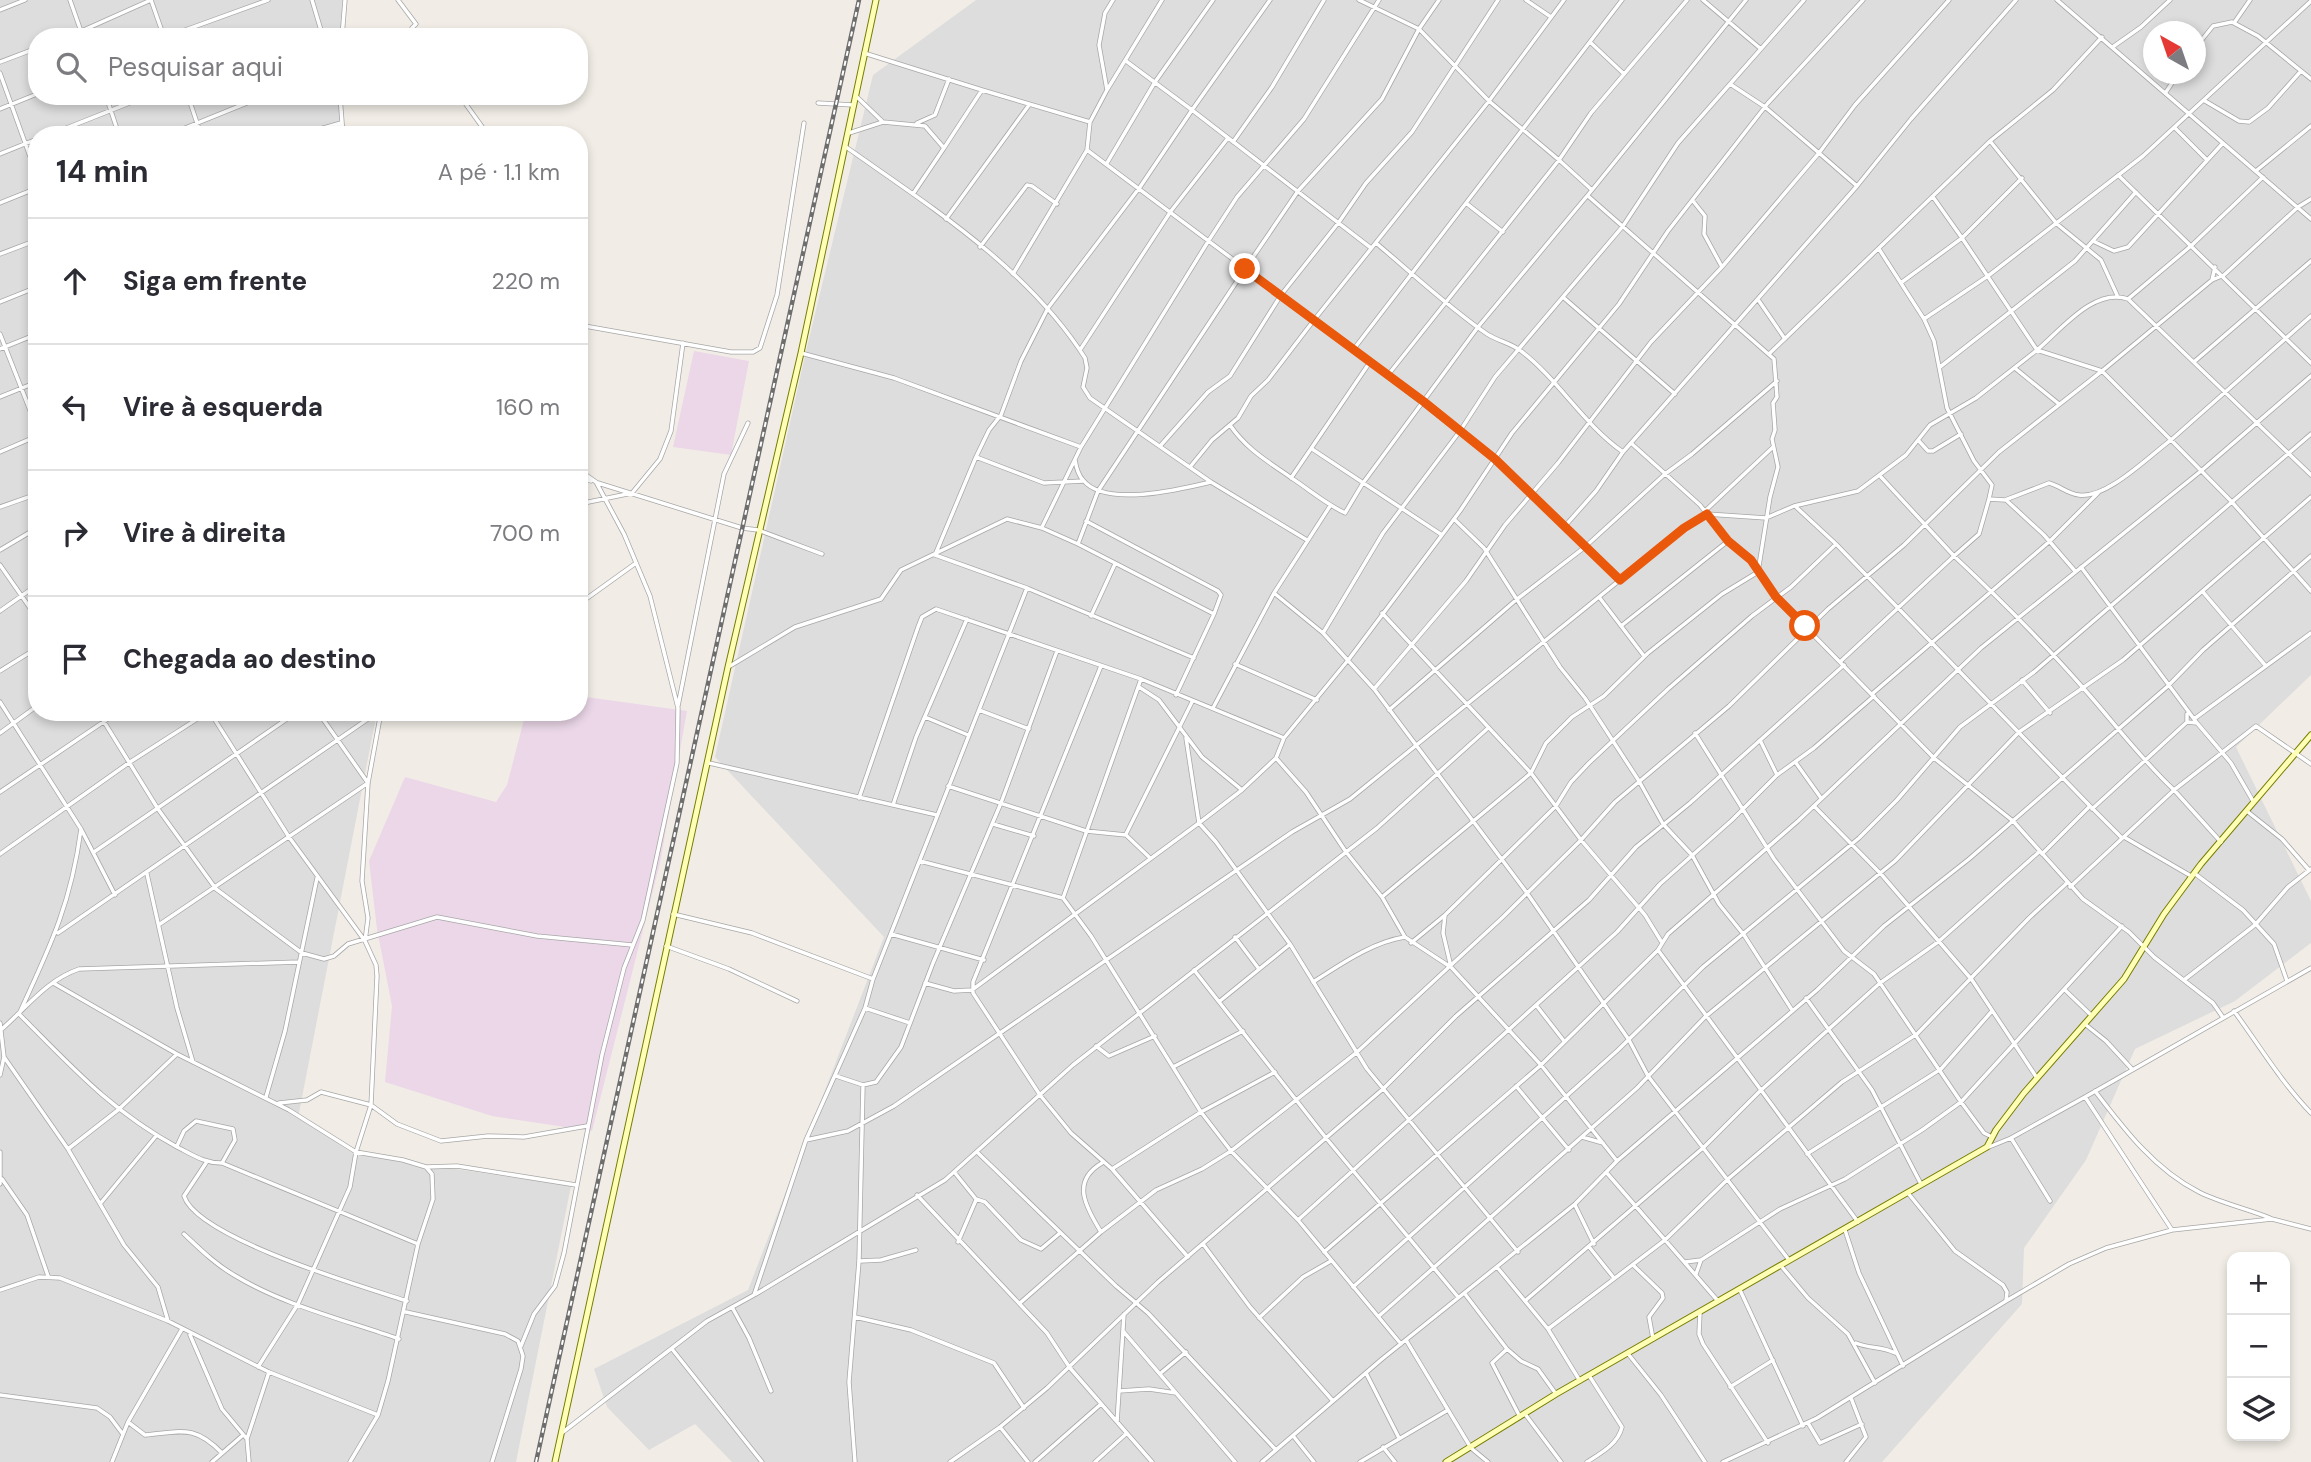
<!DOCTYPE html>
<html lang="pt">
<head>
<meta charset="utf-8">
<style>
  body { margin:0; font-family:"DM Sans",sans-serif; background:#f7f7f7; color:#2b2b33 }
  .controls { position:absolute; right:21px; bottom:21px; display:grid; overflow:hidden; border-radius:14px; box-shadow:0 4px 10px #0003 }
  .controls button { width:63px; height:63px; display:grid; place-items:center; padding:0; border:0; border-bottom:2px solid #e1e1e2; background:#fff; color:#2b2b33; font:35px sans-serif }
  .compass { position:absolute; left:2143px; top:21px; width:63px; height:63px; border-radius:50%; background:#fff; box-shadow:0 4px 10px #0003; rotate:320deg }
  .stop { position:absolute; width:21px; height:21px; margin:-16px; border:5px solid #ea580c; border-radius:50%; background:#fff }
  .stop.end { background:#ea580c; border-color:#fff; box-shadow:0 2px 7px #0008 }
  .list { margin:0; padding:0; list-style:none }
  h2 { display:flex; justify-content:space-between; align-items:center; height:91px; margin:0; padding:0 28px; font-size:30px }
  h2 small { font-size:23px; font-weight:400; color:#7c7c81 }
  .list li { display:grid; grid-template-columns:46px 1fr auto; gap:21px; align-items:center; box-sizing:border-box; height:126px; padding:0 28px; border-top:2px solid #e1e1e2 }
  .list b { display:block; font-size:26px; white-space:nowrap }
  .list em { font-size:23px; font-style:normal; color:#7c7c81 }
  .icon { flex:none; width:38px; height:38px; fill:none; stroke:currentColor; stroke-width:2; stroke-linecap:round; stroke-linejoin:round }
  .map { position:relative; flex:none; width:2311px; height:1462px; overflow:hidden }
  .search { position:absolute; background:#fff; box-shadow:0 4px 10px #0003; left:28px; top:28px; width:560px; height:77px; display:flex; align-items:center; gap:18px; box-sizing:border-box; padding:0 24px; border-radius:28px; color:#7c7c81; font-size:26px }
  .panel { position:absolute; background:#fff; box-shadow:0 4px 10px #0003; left:28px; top:126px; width:560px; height:595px; border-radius:28px }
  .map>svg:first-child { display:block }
  .residential { fill:#dedddd; fill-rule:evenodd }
  .industrial { fill:#ebd7e8 }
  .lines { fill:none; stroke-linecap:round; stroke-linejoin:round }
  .street-casing { stroke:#a7a7a7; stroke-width:5 }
  .secondary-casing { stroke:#767e00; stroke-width:7 }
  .street { stroke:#fff; stroke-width:3.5 }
  .secondary { stroke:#fefeb7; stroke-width:5 }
  .rail-casing { stroke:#6e6e6e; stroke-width:4.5 }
  .rail { stroke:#fff; stroke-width:2; stroke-dasharray:5; stroke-linecap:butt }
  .route { stroke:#ea580c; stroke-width:9 }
</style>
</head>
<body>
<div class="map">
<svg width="2311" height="1462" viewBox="0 0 2311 1462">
  <rect width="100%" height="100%" fill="#f1ede6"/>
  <path class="residential" d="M0 0H342L341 37H37V96H341V135H37V712H377L298 1118 354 1154 571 1186 516 1462H0Z
    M976 0H2311V675L2236 747 2311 901V943L2235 1001 2135 1049 2086 1160 2024 1248 2022 1304 1882 1462H732L695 1424 649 1450 607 1407 594 1369 748 1290 884 937 715 757 807 347 873 75ZM2154 32H2196V74H2154Z"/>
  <path class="industrial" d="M694 351 749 361 731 455 673 447Z
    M579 696 687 711 660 863 592 1131 492 1116 385 1082 392 1006 377 929 369 861 405 777 496 802 507 785 526 712H579Z"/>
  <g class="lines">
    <g class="street-casing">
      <path id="street" d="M70 0 83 37
        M151 0 164 37
        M312 0 323 37
        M398 0 416 24 412 28 418 37
        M1359 0 1419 29 1489 101 1559 160 1591 113 1687 0
        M1526 0 1551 17
        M1703 0 1761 49
        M2057 0 2311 219
        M0 10 25 0
        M2234 23 2250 0
        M68 37 151 0
        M166 37 268 0
        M304 37 321 31
        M342 37 345 0
        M1590 42 1624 74
        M2114 46 2141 27 2170 0
        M2196 47 2213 26 2232 22 2258 36 2311 79
        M864 53 982 90
        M1126 61 1192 110 1270 0
        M0 62 37 48
        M0 73 37 176
        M1107 90 1162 0
        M2166 92 2178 74
        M106 96 119 135
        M188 96 201 135
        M340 96 343 135
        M460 96 488 135
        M857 97 883 122 925 126 944 148 913 194
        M2205 101 2239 121 2249 122 2268 108 2301 71
        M818 103 853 105
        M0 109 37 94
        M917 123 935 115 949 79
        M2175 128 2207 160
        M849 133 883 122
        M49 135 147 96
        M168 135 264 96
        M299 135 341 123
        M1990 141 2053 90 2102 37
        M1233 142 1272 87 1324 0
        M846 147C931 207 1028 268 1085 358L1087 368 1083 387 1090 398 1211 482 1307 540
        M944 148 982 90 1090 122
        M1087 150 1314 320 1489 101 1564 0
        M0 154 37 139
        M1107 163 1155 82 1213 0
        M2257 170 2311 126
        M2118 175 2311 363
        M1857 186 1911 119 2016 0
        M1592 190 1746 0
        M2311 199 2298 207 2224 275 2212 280 2102 371 2171 440 2311 316
        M1693 201 1705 216 1704 234 1722 267
        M0 203 37 188
        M1466 203 1622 0
        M946 219 1029 105
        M2095 242 2114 251 2128 247 2223 143
        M1376 243C1413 274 1448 307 1487 334 1498 341 1511 343 1521 351 1559 380 1583 424 1623 452
        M980 247 1027 185 1032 186 1057 204
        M1879 249 1924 319 1934 341 1947 408 1974 461 1992 485 1989 499
        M0 254 37 240
        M1013 274 1087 150 1090 122 1107 90 1099 45 1105 13 1113 0
        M2212 280 2215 267
        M1902 282 1962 238 1933 197
        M1564 298 1675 394
        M2128 299 2192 245 2263 177
        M1759 301 1785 339
        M0 302 37 287
        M1924 319 1988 276 2143 156 2311 1
        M579 325 731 352H753L760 348 777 295 804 123
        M0 334 37 428
        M0 349 37 334
        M1080 350 1171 211 1228 138
        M1353 350 1466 203 1503 232
        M2037 350C2061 330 2094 287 2128 299L2311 475
        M801 353 894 378 1081 447
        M1770 353 1990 141 2057 224 2101 260 2117 295
        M2195 361 2311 261
        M1940 367 2075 261 2136 192
        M2016 369 2059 404
        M0 397 37 382
        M1230 425C1247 450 1269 462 1293 479 1311 491 1326 504 1345 513L1363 483 1478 327 1592 190 1559 160 1388 375
        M1918 440 1928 451H1933L1961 434
        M1631 443 1700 505 1728 541 1751 560 1777 598 1934 758 2013 821 2083 899 2129 932 2154 957 2213 1003 2222 1016
        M1161 445 1208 392 1230 376 1281 295 1339 222 1366 183 1412 132 1498 0
        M1312 449 1442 535
        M0 452 37 436
        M976 457 1044 483 1083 481
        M1075 460C1076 466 1078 475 1083 480 1105 508 1182 489 1211 482
        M1190 467 1212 440 1238 418 1251 396 1268 380 1314 320 1495 459 1620 580
        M579 477 591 481
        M1881 477 1954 556 1979 534 1989 499 2005 500 2049 483C2060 486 2068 494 2079 495 2107 499 2149 456 2171 440L2231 501 2311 591
        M1291 478 1370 362
        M598 483 742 528 758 530 822 554
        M2006 500 2044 535 2075 571
        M579 504 632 493 660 459 671 431 683 343
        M0 507 37 494
        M1705 511 1773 447
        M1454 519 1484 548 1560 667 1585 698 1639 781 1663 824 1692 855 1719 904 1744 935 1792 1010
        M1086 521 1218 591 1221 595 1214 614
        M1565 526 1596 491 1623 452 1857 186 1819 153 1855 105 1949 0
        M1042 527 1081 447 1209 240 1237 197 1304 119 1379 0
        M1078 544 1098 491 1245 269 1298 191 1382 99 1419 29 1439 0
        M1836 544 2090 806
        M0 550 37 528
        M935 555 976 457 989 430 1001 415 1021 361 1048 308 1140 187 1192 110 1371 248
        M935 555 1027 588 1194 658
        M0 565 37 618
        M2081 567 2197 723
        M2203 592 2265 665
        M1274 593 1323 633 1374 689 1527 893 1629 1040 1648 1076 1789 1260
        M1599 597 1644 656
        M579 604 636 563
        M0 611 37 585
        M1382 613 1531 773 1581 840 1645 915 1661 941
        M1091 616 1115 564
        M1621 626 1728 541
        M1323 633 1383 533 1460 431 1495 377 1623 226 1678 143 1804 0
        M1841 661 1954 556C2000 599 2044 643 2085 690 2115 724 2141 759 2174 790L2256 726 2311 764
        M1235 664 1317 700
        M730 666 795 627 881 599 901 570 1007 519 1042 528 1078 544 1214 614 1176 695
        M1101 666 973 982V993L1040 1095 1071 1133 1112 1169 1188 1257
        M0 671 37 648
        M2022 680 2050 713
        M1139 687 1159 700 1202 757 1242 790
        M1374 689 1466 581 1505 525 1558 463 1651 342 1722 267 1819 153 1765 107 1730 84
        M1872 694 2050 541 2098 493
        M0 702 81 829 115 895
        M678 706 724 474 748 423
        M1213 708 1274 593 1330 506
        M979 710 1029 729
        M1389 710 1516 600 1585 547 1665 474 1692 454 1777 381
        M98 712 158 809 216 889 302 953 324 959 334 956 348 944 437 917 537 936 632 945
        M210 712 289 837 365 941
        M925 717 968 735
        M2194 719 2311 633
        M2187 722 2197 723 2231 763 2253 801
        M0 733 37 706
        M1695 733 1774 859 1844 951 1874 974 1961 1102 1984 1133 1992 1137
        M1186 738 1199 823 1216 842 1290 944 1367 1069 1518 1252
        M1760 740 1777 775
        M1276 758 1306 792 1346 852 1382 897 1405 937
        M709 763 937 815
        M1796 763 1821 798
        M948 786 1086 831 1126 835 1149 857
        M0 792 118 712
        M859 798 918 627 922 617 936 609 1141 679 1284 738
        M893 805 916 737 967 619
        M1814 806 1881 874 1972 980 2037 1078
        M2092 809 2187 722V714
        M2248 812 2282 839 2309 870
        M993 824 1034 836
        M81 829C71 904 50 947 19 1014 72 1067 110 1110 177 1147 193 1155 204 1163 222 1163L418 1244
        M1126 834 1192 702
        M2124 837 2191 876
        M94 852 297 712
        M0 854 130 762 208 712
        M2042 854 2090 806 2122 838
        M920 861 1063 898 1091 936 1201 1112 1231 1151 1298 1220 1401 1344
        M2194 873 2243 910 2274 944 2287 981
        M147 874 177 1008 193 1062
        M2070 887 2174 790 2221 842
        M1382 897 1531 773 1546 743 1572 717 1604 696 1648 653 1722 594 1758 572 1770 497 1778 467 1772 439 1775 430 1773 403 1777 397 1774 359 1588 196
        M1063 898 1141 679
        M673 914 752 933 873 979
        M1445 915 1443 933 1451 967 1541 1065 1617 1161
        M160 924 368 783 318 712
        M58 933 378 712
        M891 934 984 960
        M1235 937 1259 969
        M1411 943 1445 915 1556 806 1571 782 1589 763 1668 689 1752 616 1791 587 1836 544 1795 506
        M666 946 729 969 797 1001
        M1658 950 1858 1222
        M1194 970 1326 1138 1458 1297
        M2184 980 2255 925 2288 887 2311 869
        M1313 982C1340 965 1372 942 1405 937L1449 966
        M925 983 954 991 972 990 1199 823 1242 790 1276 758 1284 738 1349 659 1460 511 1512 433 1619 304 1668 231 1768 103 1863 0
        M55 984 177 1054 289 1110 356 1152 403 1160 426 1167 432 1174 433 1199 418 1244 388 1381 378 1415 350 1462
        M2065 990 2091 1015
        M1806 998 1872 1090 1921 1184
        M1220 1001 1289 945
        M1536 1005 1564 1041
        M865 1008 910 1023
        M2234 1011C2259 1045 2281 1082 2311 1113
        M0 1023 4 1057 68 1149 124 1245 158 1287 168 1321
        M2086 1025 2106 1041 2131 1068
        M2 1029C28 1006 47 980 79 969L299 962
        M1096 1046 1109 1056 1155 1036
        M1173 1067 1243 1031
        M0 1075 4 1057
        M836 1076 863 1085 876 1082 901 1047 933 963 1001 803 1057 651
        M1516 1086 1569 1150
        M2095 1091C2124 1129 2155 1170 2199 1192 2221 1203 2248 1209 2270 1218
        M266 1097 285 1031 317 878
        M2085 1097 2172 1230
        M279 1103 307 1100 321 1092 371 1105 397 1124 441 1141 488 1136 524 1137 587 1126
        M1582 1137 1603 1143
        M2011 1138 2050 1201
        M806 1140 848 1131 894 1106 1292 832 1350 799 1684 528 1707 514 1766 518 1794 506 1858 491 1906 455 1930 425 1976 398 2037 350 1962 238 2022 178
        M177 1146 184 1131 196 1121 233 1129 235 1140 222 1163
        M1989 1147 2011 1138 2085 1097 2311 968
        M68 1149 118 1110 177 1054
        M0 1152V1184
        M977 1152 1116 1286 1148 1313 1276 1450
        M1807 1154 1941 1069 1992 1011
        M206 1163 184 1196C197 1238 364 1287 407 1301
        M426 1167 457 1166 576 1185
        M1112 1169 1201 1112 1275 1072
        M1606 1172 1718 1301
        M955 1173 976 1199 985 1202 1021 1240 1041 1249 1060 1233
        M2 1179 27 1215 48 1276
        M1908 1193 1955 1251 2003 1285 2007 1292 2006 1301
        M917 1195 1047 1333 1070 1368 1152 1462
        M100 1204 156 1136
        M1575 1205 1594 1244
        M1298 1220 1617 932 1660 884 1732 820 1777 775 1814 748 1874 696
        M1845 1230 1859 1273 1903 1366
        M1101 1232C1085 1206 1071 1181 1102 1163
        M184 1234C200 1249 215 1264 234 1275 283 1305 345 1320 399 1339
        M958 1242 976 1200
        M1203 1244 1250 1307 1333 1401
        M1590 1248 1614 1278
        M1324 1252 1541 1065 1658 950 1668 934 1798 821 1981 648 2201 471 2311 376
        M860 1261 881 1260 916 1250
        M1685 1262 1701 1260 1780 1209 1845 1179 1922 1130 1961 1102 2122 926
        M1633 1265 1662 1293 1663 1298 1649 1317 1653 1339
        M1497 1267 1548 1329 1580 1381
        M1782 1267 1808 1298 1848 1334 1875 1383
        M1696 1274 1701 1260
        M1353 1287 1618 1050 1703 967 1859 838 1897 800 1960 727 2034 672 2311 434
        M0 1290 39 1277 60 1278 168 1321 269 1372 378 1415
        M1740 1290 1803 1426
        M756 1294 945 1180 1073 1065 1377 828 1487 729
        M1465 1294 1507 1349 1521 1361 1538 1369 1556 1394
        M1526 1300 1704 1147 1759 1092 1880 983 1938 942 2039 852
        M1020 1303 1101 1232 1156 1190 1202 1169 1231 1151 1356 1053 1503 917 1581 840 1615 802 1729 706 1828 609 1904 545 1999 452 2102 371 2037 350
        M732 1307 749 1338 771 1391
        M406 1312 505 1334 518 1341 523 1356 521 1369 492 1462
        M1700 1312 1699 1334 1703 1344 1768 1443
        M1379 1316 1637 1088 1705 1017 1895 861 2019 732 2123 660 2311 497
        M855 1317 911 1330 994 1363 1024 1408
        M1259 1318 1303 1277 1331 1261
        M1548 1329 1665 1240 1728 1179 1842 1082 1917 1034 2029 918 2067 883
        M1123 1331 1235 1462
        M190 1335 222 1409 247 1439
        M1406 1340 1471 1448 1488 1462
        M1856 1343C1870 1349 1882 1346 1895 1353
        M521 1346 534 1314 555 1286 564 1253 602 1055 624 968 643 920 677 763 678 708 650 596 624 534 596 482 579 470
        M672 1349 762 1462
        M1507 1349 1492 1363 1520 1417
        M1629 1355 1661 1395 1705 1462
        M258 1367 298 1304 350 1187 356 1152 371 1105 377 976 376 965 365 941 368 918 362 881 368 783 381 712
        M1162 1372 1186 1352
        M1366 1373 1399 1438
        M1730 1387 1773 1360
        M1119 1391 1149 1389 1176 1393
        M0 1395 97 1408 110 1417 122 1433
        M1525 1414 1561 1462
        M128 1422 145 1435C181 1432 194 1424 222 1453
        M1117 1422 1124 1314
        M1808 1423 1820 1443 1862 1424
        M1000 1427 1028 1462
        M563 1432 707 1321 754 1295 806 1140 865 1008 873 979 1027 588
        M1294 1437 1314 1462
        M1383 1447 1395 1462
        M112 1462 128 1422 182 1329
        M212 1462 242 1436
        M249 1462 247 1439 269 1372
        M855 1462 849 1382 859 1261 863 1085
        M950 1462 1000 1427 1047 1388 1158 1282 1383 1089 1456 1016 1589 900 1636 847 1690 803 1844 665
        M1035 1462 1101 1404
        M1095 1462 1126 1434
        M1262 1462 1382 1359 1575 1204 1617 1161 1817 990 1884 926 1969 859 2168 686 2203 650 2311 556
        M1360 1462 1448 1410
        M1587 1462C1601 1453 1618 1444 1622 1427L1590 1377
        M1723 1462 1817 1418 2006 1301 2069 1264 2106 1248 2172 1230 2272 1219 2311 1229
        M1846 1462 1866 1437 1851 1398"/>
    </g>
    <g class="secondary-casing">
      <path id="secondary" d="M555 1462 728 667 801 353 876 0
        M1446 1462 1556 1394 1987 1147 1996 1130 2024 1093 2124 979 2164 914 2201 864 2311 735"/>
    </g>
    <use href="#street" class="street"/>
    <use href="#secondary" class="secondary"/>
    <g class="rail-casing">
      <path id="rail" d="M536 1462 859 0"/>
    </g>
    <use href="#rail" class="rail"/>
  </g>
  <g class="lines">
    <path class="route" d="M1245 269 1423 401 1495 459 1620 580 1684 528 1707 514 1728 541 1751 560 1776 597 1805 626"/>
  </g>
</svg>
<div class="controls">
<button>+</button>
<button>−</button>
<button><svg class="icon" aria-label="layers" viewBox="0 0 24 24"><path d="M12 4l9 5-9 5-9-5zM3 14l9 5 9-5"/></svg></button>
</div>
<svg class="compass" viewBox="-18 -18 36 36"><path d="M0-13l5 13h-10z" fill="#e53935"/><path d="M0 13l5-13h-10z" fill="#7c7c81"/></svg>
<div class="stop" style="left:1805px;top:626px"></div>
<div class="stop end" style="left:1245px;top:269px"></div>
<div class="search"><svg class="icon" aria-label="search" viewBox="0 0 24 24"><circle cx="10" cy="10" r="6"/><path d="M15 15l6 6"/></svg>Pesquisar aqui</div>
<section class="panel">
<h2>14 min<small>A pé · 1.1 km</small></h2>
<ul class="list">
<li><svg class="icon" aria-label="ahead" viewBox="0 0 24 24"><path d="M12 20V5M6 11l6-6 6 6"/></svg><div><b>Siga em frente</b></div><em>220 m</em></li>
<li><svg class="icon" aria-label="left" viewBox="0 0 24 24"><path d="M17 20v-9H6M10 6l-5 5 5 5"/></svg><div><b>Vire à esquerda</b></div><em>160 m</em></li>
<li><svg class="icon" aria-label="right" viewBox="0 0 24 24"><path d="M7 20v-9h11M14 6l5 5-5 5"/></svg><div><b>Vire à direita</b></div><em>700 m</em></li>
<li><svg class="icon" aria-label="arrive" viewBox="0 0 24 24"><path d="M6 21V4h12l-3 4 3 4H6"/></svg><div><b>Chegada ao destino</b></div></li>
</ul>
</section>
</div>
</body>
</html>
